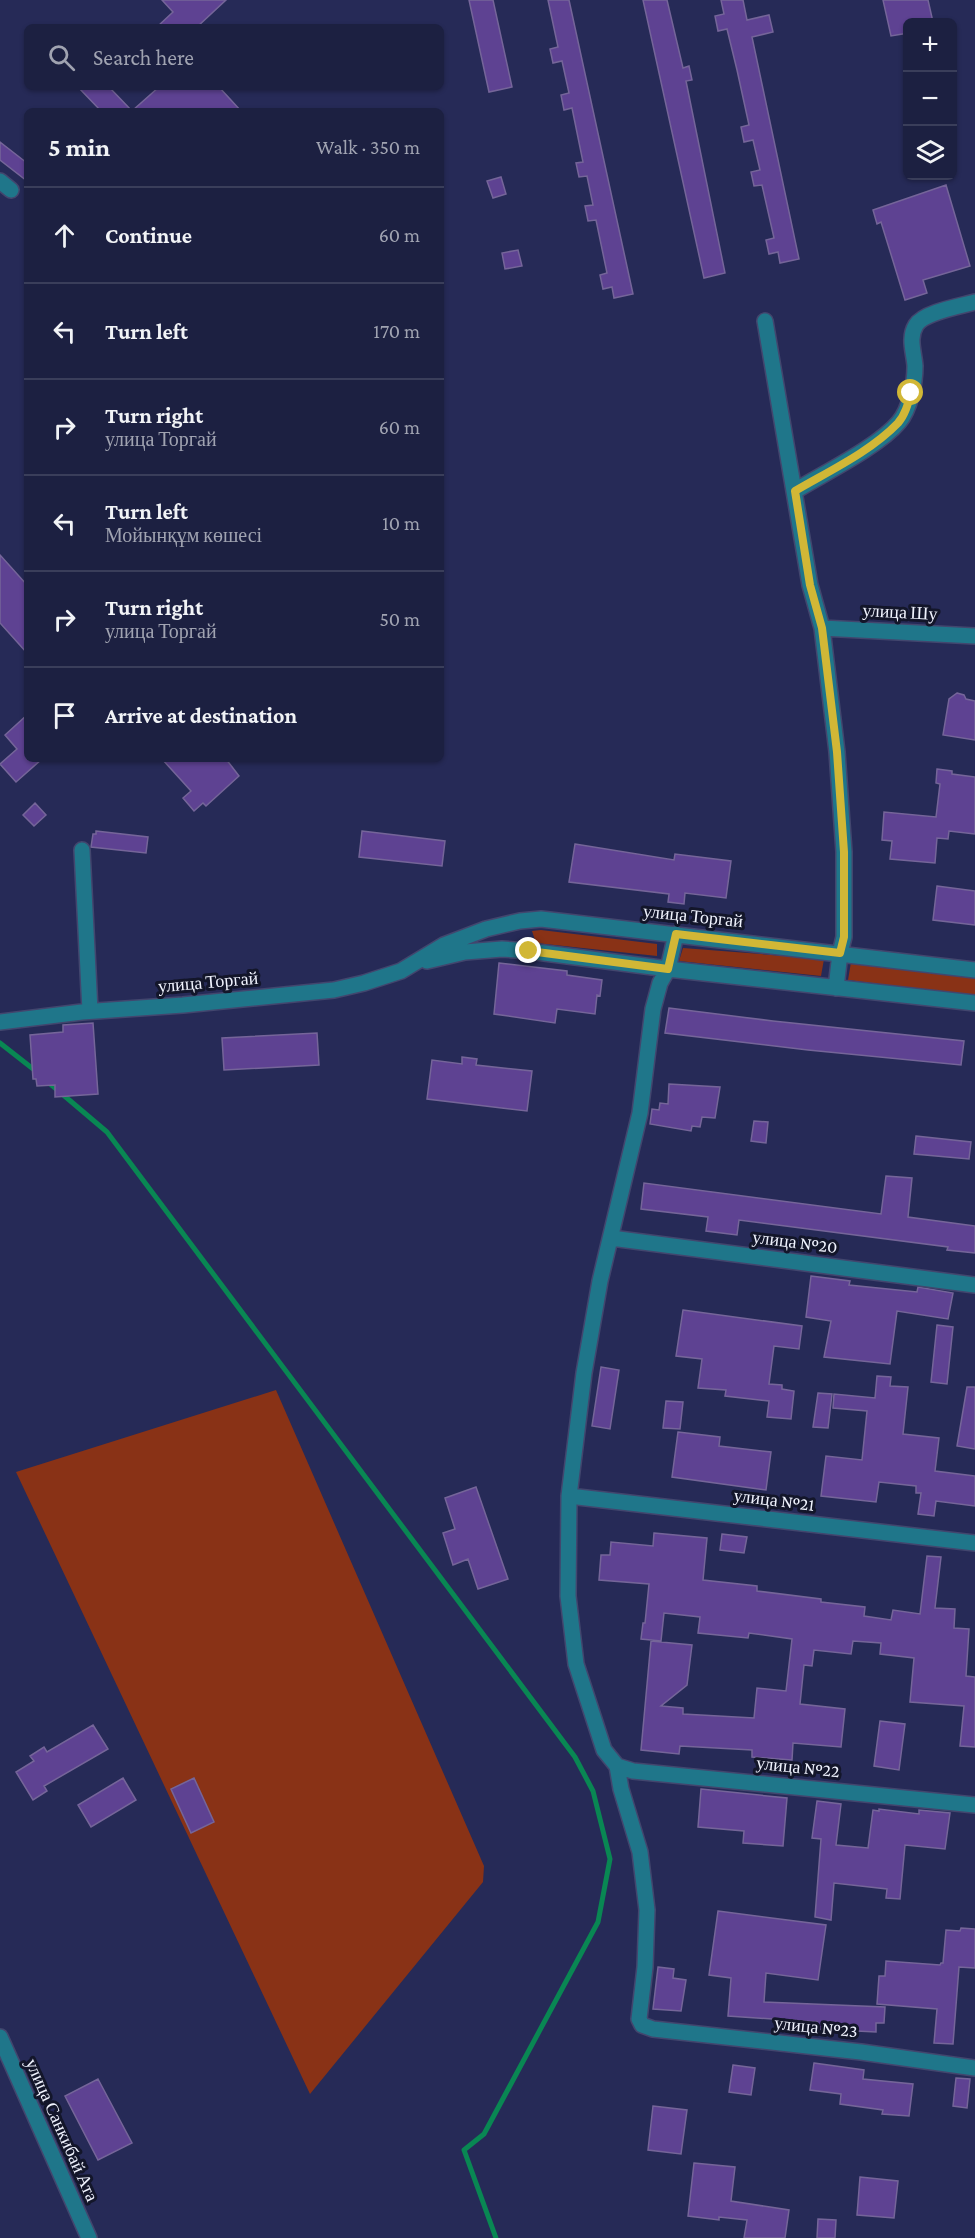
<!DOCTYPE html>
<html lang="en">
<head>
<meta charset="utf-8">
<style>
  body { margin:0; font-family:"Crimson Pro",serif; background:#252848; color:#f1f3f6 }
  .controls { position:absolute; right:18px; top:18px; display:grid; overflow:hidden; border-radius:9px; box-shadow:0 2px 4px #0004 }
  .controls button { width:54px; height:54px; display:grid; place-items:center; padding:0; border:0; border-bottom:2px solid #3a3e5a; background:#1c2041; color:#f1f3f6; font:30px sans-serif }
  .stop { position:absolute; width:18px; height:18px; margin:-14px; border:4px solid #d1b736; border-radius:50%; background:#fff }
  .stop.end { background:#d1b736; border-color:#fff; box-shadow:0 2px 6px #0008 }
  .list { margin:0; padding:0; list-style:none }
  h2 { display:flex; justify-content:space-between; align-items:center; height:78px; margin:0; padding:0 24px; font-size:26px }
  h2 small { font-size:20px; font-weight:400; color:#a0a3b1 }
  .list li { display:grid; grid-template-columns:39px 1fr auto; gap:18px; align-items:center; box-sizing:border-box; height:96px; padding:0 24px; border-top:2px solid #3a3e5a }
  .list b { display:block; font-size:22px; white-space:nowrap }
  .list p { margin:0; font-size:20px; white-space:nowrap; color:#a0a3b1 }
  .list em { font-size:20px; font-style:normal; color:#a0a3b1 }
  .icon { flex:none; width:33px; height:33px; fill:none; stroke:currentColor; stroke-width:2; stroke-linecap:round; stroke-linejoin:round }
  .map { position:relative; flex:none; width:975px; height:2238px; overflow:hidden }
  .search { position:absolute; background:#1c2041; box-shadow:0 2px 4px #0004; left:24px; top:24px; width:420px; height:66px; display:flex; align-items:center; gap:15px; box-sizing:border-box; padding:0 21px; border-radius:9px; color:#a0a3b1; font-size:22px }
  .panel { position:absolute; background:#1c2041; box-shadow:0 2px 4px #0004; left:24px; top:108px; width:420px; height:654px; border-radius:9px }
  .map>svg:first-child { display:block }
  .green { fill:#893216 }
  .lines { fill:none; stroke-linecap:round; stroke-linejoin:round }
  .stream { stroke:#098753; stroke-width:5 }
  .building { fill:#5e4292; stroke:#756599; stroke-width:1.5 }
  .minor-casing { stroke:#42466e; stroke-width:18 }
  .minor { stroke:#1f768a; stroke-width:15 }
  .route { stroke:#d1b736; stroke-width:8 }
  .labels { text-anchor:middle; stroke-width:6; stroke-linejoin:round; paint-order:stroke }
  .street-label { font-size:18px; fill:#f0f3fe; stroke:#13162a }
</style>
</head>
<body>
<div class="map">
<svg width="975" height="2238" viewBox="0 0 975 2238">
  <rect width="100%" height="100%" fill="#262a57"/>
  <path class="green" d="M541 930 657 944V956L536 943 532 931Z
    M683 948 824 959 821 976 679 961Z
    M851 962 975 978V996L848 980Z
    M276 1390 484 1866 483 1882 310 2094 16 1472Z"/>
  <g class="lines">
    <path class="stream" d="M0 1043 37 1072
      M48 1082 107 1132 575 1757 593 1791 610 1859 598 1922 484 2134 464 2150 496 2238"/>
  </g>
  <path class="building" d="M162 0H226L197 27H157L173 12Z
    M469 0H493L512 87 489 92Z
    M548 0H569L633 294 614 298 612 287 603 289 600 275 607 273 596 220 588 221 585 206 593 205 587 176 579 177 576 163 583 162 572 108 564 110 561 95 569 93 562 61 553 63 550 49 558 47Z
    M643 0H667L683 68 689 66 692 80 686 81 725 273 704 278Z
    M721 0H743L747 20 769 15 773 32 752 37 799 259 780 263 778 252 769 254 766 240 774 238 762 185 754 186 751 172 760 170 753 140 744 142 741 127 749 125 737 70 727 29 718 31 715 16 724 14Z
    M883 0H928L933 22H908V33L891 36Z
    M78 87H109L132 111H101Z
    M159 87H219L241 111H132Z
    M0 142 27 163V181L0 160Z
    M501 177 506 194 493 198 487 181Z
    M946 185 970 266 923 280 927 293 905 300 881 222 877 224 873 210Z
    M518 250 522 266 505 269 502 253Z
    M0 555 27 585V653L0 623Z
    M957 693 964 695 966 699 975 701V740L943 735 949 699Z
    M27 715V759H42L16 782 0 764 17 749 5 735Z
    M162 759H226L239 776 206 806 203 803 194 811 183 798 191 791Z
    M937 769 952 771V774L975 777V834L949 831 948 839 937 838 935 863 890 859 892 841 882 840 884 812 936 817 940 784 936 783Z
    M35 803 46 815 34 826 23 815Z
    M96 831 148 837 146 853 91 847 93 834H96Z
    M362 831 445 841 442 866 359 857Z
    M575 844 674 860 675 854 731 861 726 898 685 893 684 904 668 902 669 894 569 882Z
    M937 886 975 891V925L933 920Z
    M499 963 567 971V975L602 980 600 996 597 995 595 1014 557 1009 555 1023 494 1014Z
    M669 1008 773 1021 964 1041 961 1065 808 1050 665 1033Z
    M93 1023 98 1094 55 1097V1085L37 1086 36 1079H33L30 1035 63 1032V1025Z
    M317 1033 319 1065 224 1070 222 1038Z
    M462 1057 477 1059 476 1065 532 1071 527 1111 427 1099 432 1060 462 1064Z
    M669 1084 720 1087 715 1118 702 1117 700 1127 692 1126 691 1131 650 1124 652 1109 659 1110 660 1103 668 1104Z
    M754 1121 768 1122 766 1143 751 1141Z
    M916 1136 971 1142 969 1159 914 1154Z
    M886 1176 912 1178 908 1217 975 1226V1253L947 1250 948 1247 739 1220 737 1235 706 1231 708 1217 641 1209 644 1183 881 1214Z
    M811 1276 850 1281 849 1285 917 1292 918 1287 953 1293 948 1319 897 1311 890 1364 824 1357 831 1321 806 1317Z
    M683 1310 802 1326 799 1349 774 1346 769 1384 782 1385V1389L794 1391 791 1419 767 1417 769 1401 725 1396 726 1390 698 1388 702 1359 676 1356Z
    M937 1325 953 1327 947 1384 931 1382Z
    M601 1367 619 1370 610 1429 592 1426Z
    M877 1376 891 1377 890 1386 908 1387 903 1434 939 1438 935 1471 975 1476V1506L936 1501 934 1516 918 1514 921 1493H916V1486L879 1482 876 1502 821 1496 826 1456 862 1460 867 1411 833 1408 834 1394 875 1398Z
    M967 1387H975V1449L957 1446Z
    M818 1393 832 1394 828 1428 813 1427Z
    M666 1401 683 1402 680 1429 663 1428Z
    M678 1432 720 1437 719 1446 771 1452 766 1490 672 1477Z
    M476 1487 508 1579 478 1589 468 1559 453 1565 443 1533 455 1529 445 1498Z
    M654 1533 707 1538 703 1580 757 1586V1591L821 1599V1602L865 1607 864 1616 891 1620 893 1610 920 1614 927 1556 941 1557 935 1608 955 1609 954 1628 969 1629 966 1676 975 1677V1747L960 1746 964 1706 910 1702 914 1658 880 1654 881 1643 853 1641 851 1654 814 1650 812 1666 804 1665 800 1704 845 1709 841 1747 793 1743 792 1760 752 1757V1750L680 1746 679 1754 641 1750 651 1641 692 1645 687 1685 661 1706 683 1708V1714L754 1718 757 1688 786 1691 792 1639 749 1633 748 1638 698 1633 700 1617 664 1613 661 1641 641 1639 643 1623H645L649 1584 599 1580 601 1555H610L611 1542 653 1546Z
    M722 1534 747 1537 744 1553 720 1550Z
    M880 1721 905 1724 899 1770 874 1766Z
    M93 1725 108 1749 44 1786 47 1791 33 1800 16 1772 34 1761 30 1756 44 1747 47 1752Z
    M123 1778 136 1800 91 1827 78 1805Z
    M194 1778 214 1822 191 1833 171 1789Z
    M701 1789 787 1798 783 1846 743 1843 744 1831 698 1827Z
    M817 1801 841 1804 836 1845 868 1848 873 1810 879 1811V1809L919 1814V1810L950 1813 945 1849 905 1845 900 1899 886 1898 887 1889 834 1883 831 1920 815 1917 821 1839 812 1838Z
    M718 1911 826 1925 818 1980 766 1973 764 2002 885 2007 884 2023H876V2032L816 2029 817 2022 728 2016 731 1978 709 1975Z
    M961 1928 975 1929V1968L959 1967 953 2044 934 2043 937 2009 877 2004 879 1976H885L886 1961 940 1965 941 1963H943L946 1930 960 1931Z
    M658 1967 674 1969 673 1978 686 1980 681 2011 653 2009Z
    M814 2063 864 2070 863 2079 913 2084 909 2116 882 2114 883 2110 840 2104 841 2094 810 2090Z
    M733 2065 755 2068 751 2095 729 2092Z
    M956 2078 970 2079 967 2108 953 2106Z
    M98 2079 132 2143 98 2160 65 2096Z
    M653 2106 687 2110 681 2154 648 2150Z
    M694 2163 735 2167 731 2201 789 2210 785 2238H744L747 2220 719 2217V2220L688 2216Z
    M860 2177 898 2181 894 2218 857 2215Z
    M818 2219 836 2220 835 2238H817Z"/>
  <g class="lines">
    <g class="minor-casing">
      <path id="minor" d="M0 181 11 190
        M765 321 810 585 822 628 837 752 844 852V937L840 953 836 988
        M795 491C824 473 878 447 899 422 910 409 915 383 915 366 914 352 908 338 916 325 924 312 961 306 975 302
        M822 628 975 636
        M82 850 90 1011
        M676 934 668 969 660 983 653 1009 640 1113 600 1281 584 1373 569 1496 568 1596 576 1664 604 1750 617 1766 621 1789 640 1852 647 1910 645 1967 639 2019 642 2025 653 2029 861 2052 975 2068
        M427 961 465 952 502 949 529 951 668 969 975 1003
        M0 1022 82 1012 183 1005 334 990 364 983 401 971 444 945 486 929 520 921 541 919 975 970
        M611 1238 975 1285
        M569 1496 975 1543
        M617 1766 633 1771 975 1805
        M0 2037 89 2238"/>
    </g>
    <use href="#minor" class="minor"/>
  </g>
  <g class="lines">
    <path class="route" d="M529 951 668 969 676 934 840 953 844 937V852L837 752 822 628 810 585 795 491C829 471 870 452 898 423 905 415 908 404 911 393"/>
  </g>
  <g class="labels">
    <g class="street-label">
      <text transform="translate(900 612) rotate(3)" y="6">улица Шу</text>
      <text transform="translate(693 916) rotate(6)" y="6">улица Торгай</text>
      <text transform="translate(208 982) rotate(-5)" y="6">улица Торгай</text>
      <text transform="translate(795 1242) rotate(7)" y="6">улица №20</text>
      <text transform="translate(774 1500) rotate(7)" y="6">улица №21</text>
      <text transform="translate(798 1767) rotate(6)" y="6">улица №22</text>
      <text transform="translate(816 2027) rotate(6)" y="6">улица №23</text>
      <text transform="translate(62 2130) rotate(66)" y="6">улица Санкибай Ата</text>
    </g>
  </g>
</svg>
<div class="controls">
<button>+</button>
<button>−</button>
<button><svg class="icon" aria-label="layers" viewBox="0 0 24 24"><path d="M12 4l9 5-9 5-9-5zM3 14l9 5 9-5"/></svg></button>
</div>
<div class="stop" style="left:911px;top:393px"></div>
<div class="stop end" style="left:529px;top:951px"></div>
<div class="search"><svg class="icon" aria-label="search" viewBox="0 0 24 24"><circle cx="10" cy="10" r="6"/><path d="M15 15l6 6"/></svg>Search here</div>
<section class="panel">
<h2>5 min<small>Walk · 350 m</small></h2>
<ul class="list">
<li><svg class="icon" aria-label="ahead" viewBox="0 0 24 24"><path d="M12 20V5M6 11l6-6 6 6"/></svg><div><b>Continue</b></div><em>60 m</em></li>
<li><svg class="icon" aria-label="left" viewBox="0 0 24 24"><path d="M17 20v-9H6M10 6l-5 5 5 5"/></svg><div><b>Turn left</b></div><em>170 m</em></li>
<li><svg class="icon" aria-label="right" viewBox="0 0 24 24"><path d="M7 20v-9h11M14 6l5 5-5 5"/></svg><div><b>Turn right</b><p>улица Торгай</p></div><em>60 m</em></li>
<li><svg class="icon" aria-label="left" viewBox="0 0 24 24"><path d="M17 20v-9H6M10 6l-5 5 5 5"/></svg><div><b>Turn left</b><p>Мойынқұм көшесі</p></div><em>10 m</em></li>
<li><svg class="icon" aria-label="right" viewBox="0 0 24 24"><path d="M7 20v-9h11M14 6l5 5-5 5"/></svg><div><b>Turn right</b><p>улица Торгай</p></div><em>50 m</em></li>
<li><svg class="icon" aria-label="arrive" viewBox="0 0 24 24"><path d="M6 21V4h12l-3 4 3 4H6"/></svg><div><b>Arrive at destination</b></div></li>
</ul>
</section>
</div>
</body>
</html>
